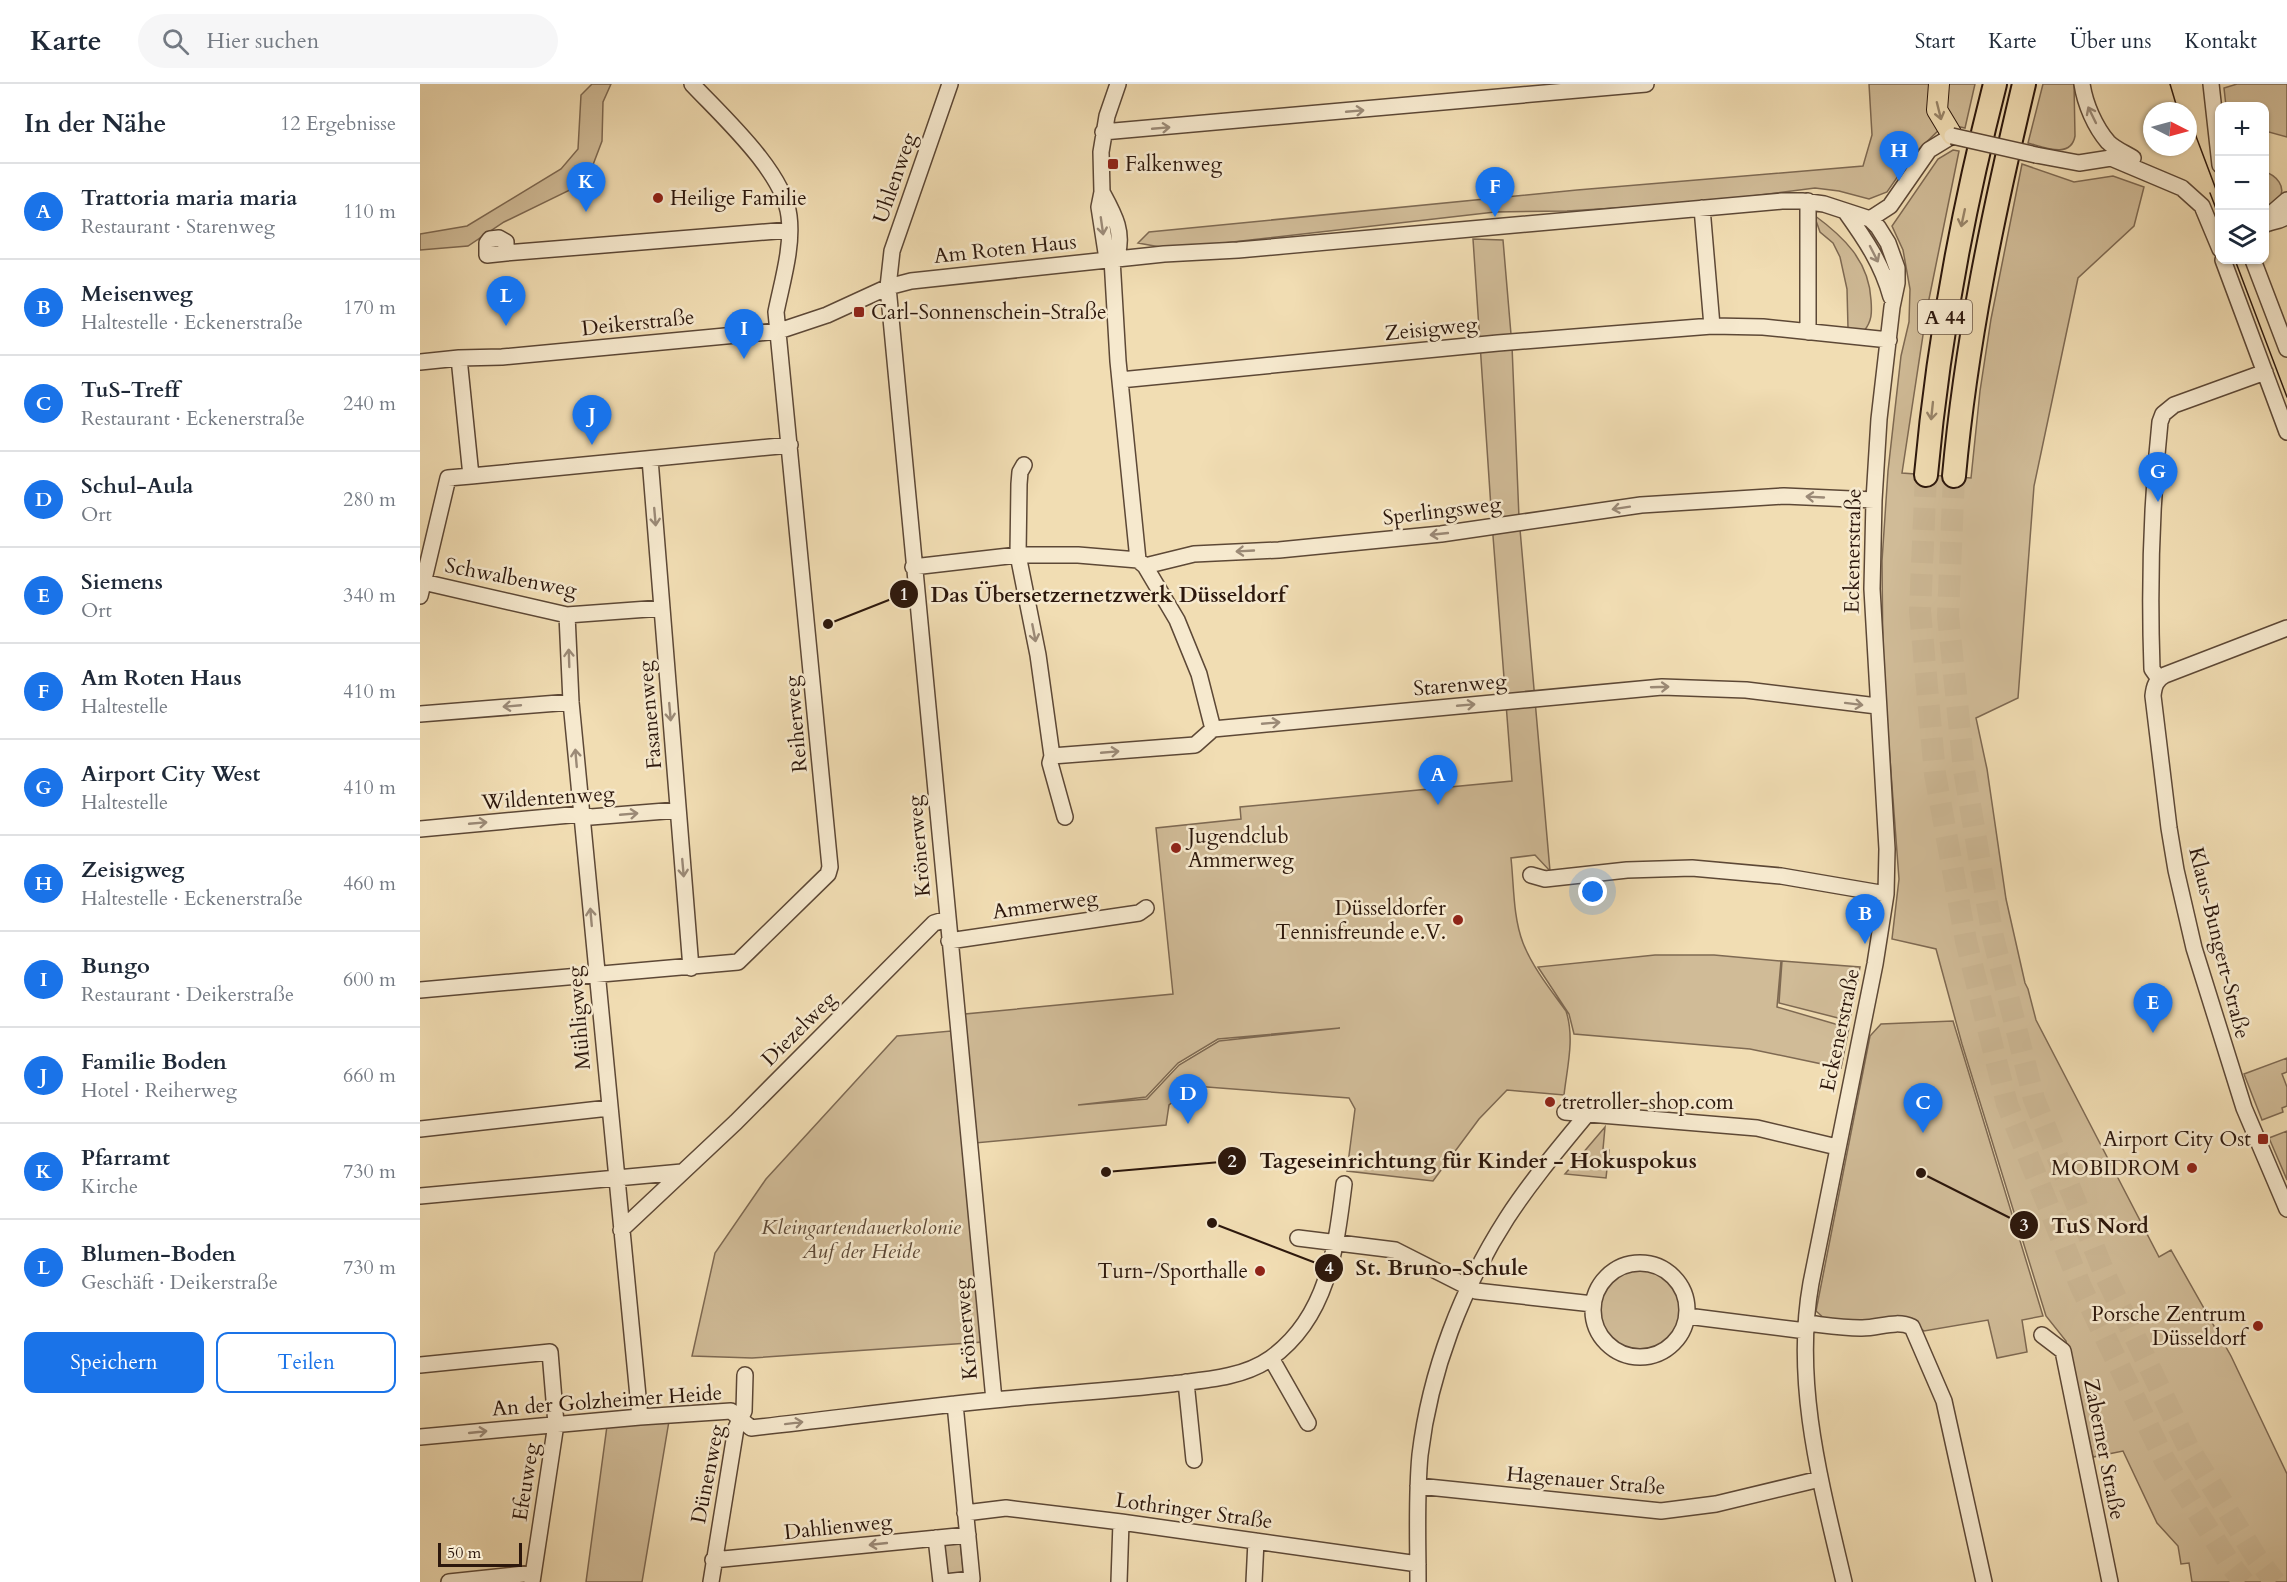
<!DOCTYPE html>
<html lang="de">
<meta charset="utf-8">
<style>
:root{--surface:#fff;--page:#f6f6f7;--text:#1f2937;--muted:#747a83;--line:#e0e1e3;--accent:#1a73e8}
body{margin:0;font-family:Cardo,serif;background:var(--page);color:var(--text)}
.controls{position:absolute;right:18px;top:18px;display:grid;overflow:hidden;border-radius:12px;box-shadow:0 2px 4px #0004}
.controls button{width:54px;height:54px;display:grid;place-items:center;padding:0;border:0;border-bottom:2px solid var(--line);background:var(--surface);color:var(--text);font:30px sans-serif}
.compass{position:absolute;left:1723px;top:18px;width:54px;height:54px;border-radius:50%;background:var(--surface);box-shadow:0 2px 4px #0004;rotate:96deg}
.scale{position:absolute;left:18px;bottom:15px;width:84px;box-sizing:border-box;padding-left:6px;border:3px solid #2c170c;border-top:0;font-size:16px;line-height:21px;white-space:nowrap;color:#2c170c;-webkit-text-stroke:4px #f6e9ce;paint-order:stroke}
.you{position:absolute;left:1173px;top:808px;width:21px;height:21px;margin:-15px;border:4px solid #fff;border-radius:50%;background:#1a73e8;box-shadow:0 0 0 9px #1a73e833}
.badge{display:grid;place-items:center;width:39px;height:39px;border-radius:50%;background:var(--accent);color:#fff;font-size:20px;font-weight:700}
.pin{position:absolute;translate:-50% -50px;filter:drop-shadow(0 2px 3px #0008)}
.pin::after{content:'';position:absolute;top:32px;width:21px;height:18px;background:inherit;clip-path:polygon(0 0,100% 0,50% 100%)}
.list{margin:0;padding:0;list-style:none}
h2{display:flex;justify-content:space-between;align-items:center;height:78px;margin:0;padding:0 24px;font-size:26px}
h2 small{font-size:20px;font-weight:400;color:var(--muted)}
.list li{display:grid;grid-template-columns:39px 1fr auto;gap:18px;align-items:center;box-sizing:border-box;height:96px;padding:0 24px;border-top:2px solid var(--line)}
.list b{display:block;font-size:22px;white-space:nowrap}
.list p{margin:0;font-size:20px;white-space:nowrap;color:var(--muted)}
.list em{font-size:20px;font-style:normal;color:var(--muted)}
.actions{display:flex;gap:12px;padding:18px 24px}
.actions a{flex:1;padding:14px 0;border:2px solid var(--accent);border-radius:12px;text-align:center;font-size:21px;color:var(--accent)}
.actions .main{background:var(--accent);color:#fff}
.icon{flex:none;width:33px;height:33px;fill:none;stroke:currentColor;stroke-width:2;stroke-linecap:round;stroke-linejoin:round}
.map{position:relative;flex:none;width:1867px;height:1498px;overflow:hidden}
header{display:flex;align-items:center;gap:36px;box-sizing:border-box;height:84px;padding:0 30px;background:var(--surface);border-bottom:2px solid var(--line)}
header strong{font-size:28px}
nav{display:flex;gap:33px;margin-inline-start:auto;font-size:21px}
.search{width:420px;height:54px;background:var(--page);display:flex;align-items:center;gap:15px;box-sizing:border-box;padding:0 21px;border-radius:33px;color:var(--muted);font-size:22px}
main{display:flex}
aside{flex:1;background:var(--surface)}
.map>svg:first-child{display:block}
.green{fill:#d0bb97;stroke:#7e6952;stroke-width:1.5;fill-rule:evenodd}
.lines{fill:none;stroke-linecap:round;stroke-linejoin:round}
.highway-tunnel{stroke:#cab592;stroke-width:22;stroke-dasharray:22 11;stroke-linecap:butt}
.minor-casing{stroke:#5d4836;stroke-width:18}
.major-casing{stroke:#2c170c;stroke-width:22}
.highway-casing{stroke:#2c170c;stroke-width:26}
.minor{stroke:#f6e9ce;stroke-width:15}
.major{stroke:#f1ddb3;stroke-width:20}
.highway{stroke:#f1ddb3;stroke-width:22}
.tram{stroke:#2c170c;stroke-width:1.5}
.minor-bridge-casing{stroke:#5d4836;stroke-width:18;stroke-linecap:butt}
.minor-bridge{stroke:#f6e9ce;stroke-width:15}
.oneway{stroke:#9b8a77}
.oneway2{stroke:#988468}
.poi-dot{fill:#8f2418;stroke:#f6e9ce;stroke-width:2}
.labels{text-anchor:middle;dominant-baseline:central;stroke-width:5;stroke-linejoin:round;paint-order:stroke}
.shield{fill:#f6e9ce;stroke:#695646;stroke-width:1.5}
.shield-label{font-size:20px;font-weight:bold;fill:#2c170c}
.poi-label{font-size:21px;fill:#2c170c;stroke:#f6e9ce;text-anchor:start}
.street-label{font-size:21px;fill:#2c170c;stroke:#f6e9ce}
.park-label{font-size:21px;font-style:italic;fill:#5d4836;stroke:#f6e9ce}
.leader{fill:none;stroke:#2c170c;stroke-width:2}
.callout-dot{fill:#2c170c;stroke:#f6e9ce;stroke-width:2}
.mark-label{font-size:18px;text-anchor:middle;font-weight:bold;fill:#fff}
.callout-label{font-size:22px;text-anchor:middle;font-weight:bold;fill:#2c170c;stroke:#f6e9ce;stroke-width:5;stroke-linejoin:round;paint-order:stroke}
</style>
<header>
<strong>Karte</strong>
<div class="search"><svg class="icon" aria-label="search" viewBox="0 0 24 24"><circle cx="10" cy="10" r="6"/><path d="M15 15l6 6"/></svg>Hier suchen</div>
<nav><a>Start</a><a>Karte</a><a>Über uns</a><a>Kontakt</a></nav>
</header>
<main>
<aside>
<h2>In der Nähe<small>12 Ergebnisse</small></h2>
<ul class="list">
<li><span class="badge">A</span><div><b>Trattoria maria maria</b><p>Restaurant · Starenweg</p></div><em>110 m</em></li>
<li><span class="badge">B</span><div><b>Meisenweg</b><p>Haltestelle · Eckenerstraße</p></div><em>170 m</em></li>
<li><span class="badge">C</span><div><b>TuS-Treff</b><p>Restaurant · Eckenerstraße</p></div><em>240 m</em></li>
<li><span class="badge">D</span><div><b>Schul-Aula</b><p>Ort</p></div><em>280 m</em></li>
<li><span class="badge">E</span><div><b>Siemens</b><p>Ort</p></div><em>340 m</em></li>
<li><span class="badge">F</span><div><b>Am Roten Haus</b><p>Haltestelle</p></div><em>410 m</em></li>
<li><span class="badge">G</span><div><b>Airport City West</b><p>Haltestelle</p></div><em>410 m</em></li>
<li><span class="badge">H</span><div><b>Zeisigweg</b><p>Haltestelle · Eckenerstraße</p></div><em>460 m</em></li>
<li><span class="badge">I</span><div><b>Bungo</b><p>Restaurant · Deikerstraße</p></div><em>600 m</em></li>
<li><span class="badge">J</span><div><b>Familie Boden</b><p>Hotel · Reiherweg</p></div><em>660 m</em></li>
<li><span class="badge">K</span><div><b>Pfarramt</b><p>Kirche</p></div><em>730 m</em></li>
<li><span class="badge">L</span><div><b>Blumen-Boden</b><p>Geschäft · Deikerstraße</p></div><em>730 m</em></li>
</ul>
<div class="actions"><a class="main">Speichern</a><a>Teilen</a></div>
</aside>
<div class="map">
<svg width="1867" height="1498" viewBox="0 0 1867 1498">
<rect width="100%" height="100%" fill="#f1ddb3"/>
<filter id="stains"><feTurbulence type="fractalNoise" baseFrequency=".00333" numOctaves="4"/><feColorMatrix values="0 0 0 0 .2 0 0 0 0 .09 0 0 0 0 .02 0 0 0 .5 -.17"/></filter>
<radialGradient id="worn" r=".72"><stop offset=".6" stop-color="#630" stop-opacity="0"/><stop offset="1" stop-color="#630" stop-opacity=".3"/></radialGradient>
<path class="green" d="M172 0H191L183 18 182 57 171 86 152 105 84 138 48 162 0 166V150L47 142 141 85 158 65 161 11Z
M1449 0H1555L1545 44 1531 41 1520 45 1492 72 1467 108 1449 115 1419 107 1395 104 1276 119 1147 127 1075 128 751 165 718 159 729 148 1157 106 1443 82 1452 51Z
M1623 0H1654L1655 52C1651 75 1624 63 1608 59Z
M1817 0H1867V53L1845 47 1844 22H1806L1804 4Z
M1533 66 1539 67 1507 225 1482 389 1551 394 1560 307 1571 235 1602 80 1654 98 1693 92 1724 103 1714 142 1658 194 1614 402 1598 614 1556 634 1567 685 1586 815 1605 899 1608 905 1616 936 1739 1173 1751 1166 1811 1272 1867 1390V1498H1772L1769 1479 1761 1480 1758 1462 1737 1439 1703 1367 1673 1373 1646 1257 1626 1232 1542 960 1516 865 1472 855 1479 795 1463 582 1462 477 1468 387 1481 272 1489 238 1490 205 1483 166 1472 142 1518 75Z
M1845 88C1856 91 1867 103 1859 115 1856 120 1849 125 1845 129Z
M1394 131C1424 153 1449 177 1451 216 1452 229 1452 237 1444 247L1428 244 1427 205 1420 173 1413 159 1400 148Z
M1053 155 1083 156 1092 262 1099 434 1130 787 1115 771 1091 774C1094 802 1093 833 1103 859 1113 884 1130 905 1146 927 1155 954 1147 984 1144 1011L1087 1006 1059 1035 1013 1097 927 1087 935 1025 929 1014 774 1002 749 1021 746 1041 555 1059 545 930 753 910 736 744 821 735 820 723 1092 697 1072 439ZM920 944 799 957 759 981 727 1015 658 1021 726 1013 758 979 798 955Z
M1235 871H1294L1361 877 1357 923 1429 944 1421 984 1330 965 1154 950 1149 930 1118 883Z
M1362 877 1440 883 1430 937 1359 919Z
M1533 937 1623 1232 1602 1236 1607 1268 1577 1274 1568 1236 1504 1247 1485 1235 1453 1239 1405 1235 1396 1227 1450 952 1461 940Z
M531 947 563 1258 332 1274 272 1272 295 1169 346 1095 477 952Z
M1867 974V988L1862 990 1867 1003V1022L1862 1024 1863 1028 1842 1036 1824 990Z
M1185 1043 1183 1065 1189 1066 1186 1094 1145 1090Z
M1867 1047V1096L1849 1054Z
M1179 1226a42 42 0 1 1 84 0a42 42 0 1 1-84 0Z
M249 1337 222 1498H166L187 1342Z
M540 1457 544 1493 526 1495 522 1459Z"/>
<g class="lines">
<path class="highway-tunnel" d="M1506 391 1500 527 1515 690 1546 857 1587 1020 1661 1203 1745 1377 1812 1483 1824 1498
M1534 392 1528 532 1544 686 1573 853 1614 1015 1685 1191 1768 1363 1836 1473 1855 1498"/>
<g class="minor-casing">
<path id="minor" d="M530 0 472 167 468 203 574 1316
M1662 0C1665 20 1675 43 1688 58 1695 65 1705 69 1713 74
M1791 0 1800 81
M683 48 1226 0
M1616 71 1659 79 1691 74 1762 104 1782 122 1800 165
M682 108C694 130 705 149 696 174
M1282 124 1292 242
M1425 127C1445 155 1462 180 1471 213
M1450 135 1470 122 1509 66 1532 52
M1849 139 1852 129 1867 116
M1844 141C1853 136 1858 139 1867 132
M86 169 67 171V159L70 155 79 154 86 158V169L369 146
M687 175 679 123 682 108 681 68 687 32 698 0
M692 175 698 277 718 476
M1803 176 1867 348
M1833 176 1867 265
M1388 248V117
M0 278 39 274 82 273 359 247 407 231 468 203 491 197 744 170 818 166 1362 117H1382L1404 120 1450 135 1458 143 1468 159 1477 184V199L1472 223 1459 335 1454 416 1452 505 1467 765 1466 810 1455 880 1391 1199C1373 1299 1401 1400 1424 1498
M700 296 1078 259 1292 242 1343 243 1469 256
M230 375 271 884
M604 381 600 388 599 400 598 471 618 571 632 672 630 679 645 733
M51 392 370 361
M725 482 774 470 859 466 1021 450 1221 421 1364 412 1454 416
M493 483 598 471H658L718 476 725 482 757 536 779 590 793 645
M3 498 147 531 242 524
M0 512 28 394 51 392 39 274
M147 531 151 618 220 1333
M1867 544 1745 591C1736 596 1734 602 1733 612L1749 744 1756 786 1774 864 1824 1024 1867 1125
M1739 595 1732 585C1729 501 1731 422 1740 338L1743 330 1754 321 1845 288
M0 630 151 618
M632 672 775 661 793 645 1242 603 1326 606 1457 622
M0 745 161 730 171 733 258 726
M1111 791 1125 795 1207 786 1272 784 1361 792 1466 810
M529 857 719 829 726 824
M0 906 318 878 408 790 410 783 356 228C362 198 373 163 369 132 364 88 302 32 272 0
M1145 1028 1337 1044 1417 1063
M0 1045 189 1024
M0 1112 262 1088
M201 1146 316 1038 514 839 527 835
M878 1154 975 1166 1056 1207 1173 1220
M1173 1226a47 47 0 1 1 94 0a47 47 0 1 1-94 0Z
M1267 1232 1386 1247
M1386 1239C1404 1241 1422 1244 1440 1244 1458 1245 1475 1235 1492 1243L1524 1317 1564 1498
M1622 1251 1643 1267 1690 1498
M851 1274 888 1339
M0 1281 130 1268 136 1340 112 1498
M766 1298 774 1376
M0 1353 220 1333 311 1327 331 1344C412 1335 493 1324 574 1316 633 1310 692 1307 751 1300 784 1296 823 1294 851 1274 908 1233 916 1164 924 1100
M998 1402 1241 1427 1296 1420 1400 1395
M545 1429 586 1424 701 1438 998 1480
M516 1454 521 1498
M293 1476 548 1451
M29 1498 113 1489
M291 1498 316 1344 324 1327 325 1291
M525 1498 552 1495 535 1320
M699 1498 701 1438
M834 1498 836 1457
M998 1498C998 1456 996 1413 1000 1371 1010 1287 1042 1204 1087 1134 1111 1097 1140 1063 1168 1029"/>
</g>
<g class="major-casing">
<path id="major" d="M1519 0 1517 26 1532 51"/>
</g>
<g class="highway-casing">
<path id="highway" d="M1506 391C1518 258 1542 129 1575 0
M1534 392C1546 259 1573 130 1604 0"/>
</g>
<use href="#minor" class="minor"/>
<use href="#major" class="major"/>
<use href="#highway" class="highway"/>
<path class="tram" d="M1750 0 1758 27
M1768 31 1800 116
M1790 109 1800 135
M1815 176 1867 313"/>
<g class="minor-bridge-casing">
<path id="minor-bridge" d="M1532 52 1616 71"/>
</g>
<use href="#minor-bridge" class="minor-bridge"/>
</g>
<defs><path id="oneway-shaft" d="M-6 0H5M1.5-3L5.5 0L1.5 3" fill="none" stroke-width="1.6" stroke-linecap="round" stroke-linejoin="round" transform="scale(1.5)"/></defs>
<g class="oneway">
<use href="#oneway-shaft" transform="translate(935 27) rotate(-5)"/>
<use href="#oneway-shaft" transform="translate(1672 31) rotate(-116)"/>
<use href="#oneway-shaft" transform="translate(741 44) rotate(-5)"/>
<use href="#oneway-shaft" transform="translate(682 142) rotate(82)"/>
<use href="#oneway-shaft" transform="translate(1454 170) rotate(63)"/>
<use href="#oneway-shaft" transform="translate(1395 413) rotate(-177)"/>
<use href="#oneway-shaft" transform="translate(1201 424) rotate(171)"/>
<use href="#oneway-shaft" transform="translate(235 433) rotate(85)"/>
<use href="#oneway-shaft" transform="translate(1019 450) rotate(174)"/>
<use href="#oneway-shaft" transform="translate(825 467) rotate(177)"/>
<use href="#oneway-shaft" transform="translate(614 549) rotate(79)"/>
<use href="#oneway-shaft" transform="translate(149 574) rotate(-92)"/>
<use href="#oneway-shaft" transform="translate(1240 603) rotate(-2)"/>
<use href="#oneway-shaft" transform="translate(1434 620) rotate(7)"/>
<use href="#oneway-shaft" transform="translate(1046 621) rotate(-5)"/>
<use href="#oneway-shaft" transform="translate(92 622) rotate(175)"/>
<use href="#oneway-shaft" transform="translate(250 628) rotate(85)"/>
<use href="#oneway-shaft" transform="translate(851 639) rotate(-5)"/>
<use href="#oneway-shaft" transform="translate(690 668) rotate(-5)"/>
<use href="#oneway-shaft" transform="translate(156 674) rotate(-95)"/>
<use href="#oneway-shaft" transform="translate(209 730) rotate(-5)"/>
<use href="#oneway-shaft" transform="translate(58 739) rotate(-5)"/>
<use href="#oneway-shaft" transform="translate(263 784) rotate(85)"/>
<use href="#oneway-shaft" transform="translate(171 833) rotate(-95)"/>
<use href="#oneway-shaft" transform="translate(374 1339) rotate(-7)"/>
<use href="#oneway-shaft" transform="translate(58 1348) rotate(-6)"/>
<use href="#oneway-shaft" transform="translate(458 1460) rotate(174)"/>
</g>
<g class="oneway2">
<use href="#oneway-shaft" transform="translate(1519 27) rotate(76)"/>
<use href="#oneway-shaft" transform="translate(1543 134) rotate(102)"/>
<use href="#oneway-shaft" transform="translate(1512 327) rotate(96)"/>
</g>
<g class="poi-dot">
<rect x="687" y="74" width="12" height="12" rx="3"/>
<circle cx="238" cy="114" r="6"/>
<rect x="433" y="222" width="12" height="12" rx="3"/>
<circle cx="756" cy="764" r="6"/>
<circle cx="1038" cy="836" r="6"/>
<circle cx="1130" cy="1018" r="6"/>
<rect x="1837" y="1049" width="12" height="12" rx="3"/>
<circle cx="1772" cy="1084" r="6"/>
<circle cx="840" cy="1187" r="6"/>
<circle cx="1838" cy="1242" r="6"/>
</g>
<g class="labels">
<rect class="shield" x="1498" y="216" width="54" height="34" rx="4.5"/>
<g class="shield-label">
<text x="1525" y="233">A 44</text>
</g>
<g class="poi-label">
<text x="705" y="80">Falkenweg</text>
<text x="250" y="114">Heilige Familie</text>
<text x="451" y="228">Carl-Sonnenschein-Straße</text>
<text x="768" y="752">Jugendclub<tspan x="768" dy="24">Ammerweg</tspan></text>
<text x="1026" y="824" text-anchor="end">Düsseldorfer<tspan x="1026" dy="24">Tennisfreunde e.V.</tspan></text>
<text x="1142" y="1018">tretroller-shop.com</text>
<text x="1831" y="1055" text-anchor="end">Airport City Ost</text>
<text x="1760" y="1084" text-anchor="end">MOBIDROM</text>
<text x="828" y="1187" text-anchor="end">Turn-/Sporthalle</text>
<text x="1826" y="1230" text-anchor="end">Porsche Zentrum<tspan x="1826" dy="24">Düsseldorf</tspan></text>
</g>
<g class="street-label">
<text transform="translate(475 94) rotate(-71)">Uhlenweg</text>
<text transform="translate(585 165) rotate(-6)">Am Roten Haus</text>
<text transform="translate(218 239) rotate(-6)">Deikerstraße</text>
<text transform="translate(1011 245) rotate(-6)">Zeisigweg</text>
<text transform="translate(1022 427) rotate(-7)">Sperlingsweg</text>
<text transform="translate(1433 467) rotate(-89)">Eckenerstraße</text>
<text transform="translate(91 494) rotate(11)">Schwalbenweg</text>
<text transform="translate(1040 601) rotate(-5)">Starenweg</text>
<text transform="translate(230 631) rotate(-95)">Fasanenweg</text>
<text transform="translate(376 640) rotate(-95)">Reiherweg</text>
<text transform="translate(128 714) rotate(-4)">Wildentenweg</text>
<text transform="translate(499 762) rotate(-95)">Krönerweg</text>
<text transform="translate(625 821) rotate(-8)">Ammerweg</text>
<text transform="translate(1799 859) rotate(76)">Klaus-Bungert-Straße</text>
<text transform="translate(159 934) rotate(-95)">Mühligweg</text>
<text transform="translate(379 945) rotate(-45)">Diezelweg</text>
<text transform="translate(1420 946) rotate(-78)">Eckenerstraße</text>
<text transform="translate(546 1245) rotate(-95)">Krönerweg</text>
<text transform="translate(187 1317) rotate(-4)">An der Golzheimer Heide</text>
<text transform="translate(1684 1365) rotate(79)">Zaberner Straße</text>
<text transform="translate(288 1390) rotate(-79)">Dünenweg</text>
<text transform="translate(1166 1397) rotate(5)">Hagenauer Straße</text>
<text transform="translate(106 1398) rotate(-81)">Efeuweg</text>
<text transform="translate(774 1427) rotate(8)">Lothringer Straße</text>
<text transform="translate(418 1443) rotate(-6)">Dahlienweg</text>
</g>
<g class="park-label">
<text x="441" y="1143">Kleingartendauerkolonie<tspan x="441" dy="24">Auf der Heide</tspan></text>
</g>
</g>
<path class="leader" d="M408 540L484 510M686 1088L812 1077M1501 1089L1604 1141M792 1139L909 1184"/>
<g class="callout-dot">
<circle cx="408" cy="540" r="6"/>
<circle cx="686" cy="1088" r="6"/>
<circle cx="1501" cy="1089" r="6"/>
<circle cx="792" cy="1139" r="6"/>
<circle cx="484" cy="510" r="15"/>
<circle cx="812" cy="1077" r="15"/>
<circle cx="1604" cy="1141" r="15"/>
<circle cx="909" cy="1184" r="15"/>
</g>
<g class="mark-label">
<text x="484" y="516">1</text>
<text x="812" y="1083">2</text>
<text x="1604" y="1147">3</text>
<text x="909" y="1190">4</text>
</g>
<g class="callout-label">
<text x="688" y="518">Das Übersetzernetzwerk Düsseldorf</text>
<text x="1058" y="1084">Tageseinrichtung für Kinder - Hokuspokus</text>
<text x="1680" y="1149">TuS Nord</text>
<text x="1022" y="1191">St. Bruno-Schule</text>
</g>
<rect width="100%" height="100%" filter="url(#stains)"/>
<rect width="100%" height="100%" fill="url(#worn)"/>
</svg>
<div class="controls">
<button>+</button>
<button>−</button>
<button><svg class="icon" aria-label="layers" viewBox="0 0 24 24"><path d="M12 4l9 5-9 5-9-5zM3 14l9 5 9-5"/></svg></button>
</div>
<svg class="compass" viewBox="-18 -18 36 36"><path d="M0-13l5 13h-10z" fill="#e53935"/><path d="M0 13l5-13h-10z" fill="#747a83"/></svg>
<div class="scale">50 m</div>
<div class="you"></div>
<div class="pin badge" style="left:1018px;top:721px">A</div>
<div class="pin badge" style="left:1445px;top:860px">B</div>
<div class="pin badge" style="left:1503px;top:1049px">C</div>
<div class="pin badge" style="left:768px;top:1040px">D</div>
<div class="pin badge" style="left:1733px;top:949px">E</div>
<div class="pin badge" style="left:1075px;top:133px">F</div>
<div class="pin badge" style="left:1738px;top:418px">G</div>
<div class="pin badge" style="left:1479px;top:97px">H</div>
<div class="pin badge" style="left:324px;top:275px">I</div>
<div class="pin badge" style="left:172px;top:361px">J</div>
<div class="pin badge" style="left:166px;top:128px">K</div>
<div class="pin badge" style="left:86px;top:242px">L</div>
</div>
</main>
